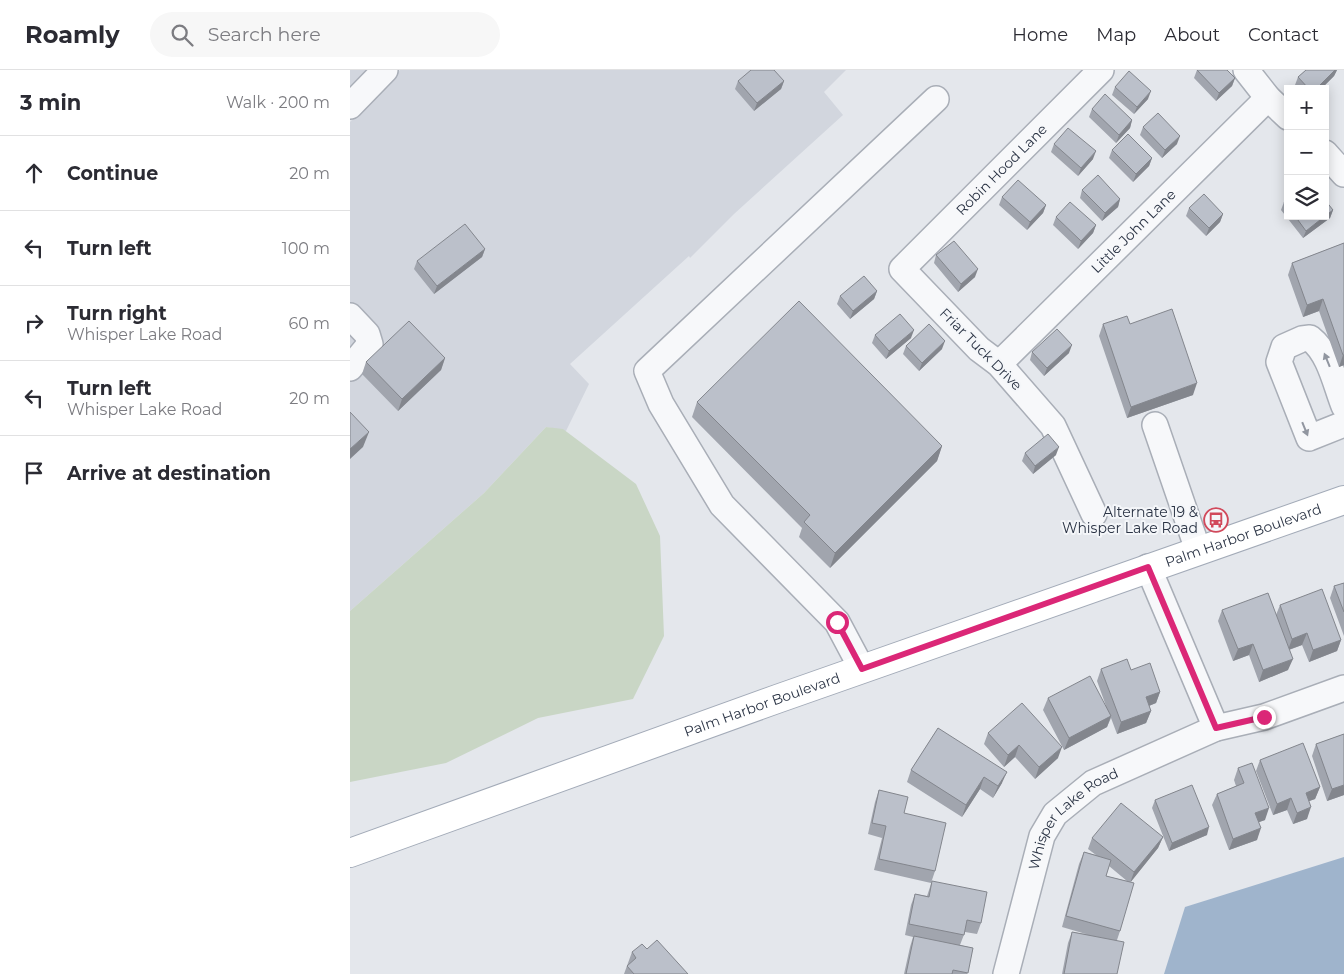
<!DOCTYPE html>
<meta charset="utf-8">
<style>
:root{--surface:#fff;--page:#f7f7f7;--text:#2b2b33;--muted:#7c7c81;--line:#e1e1e2}
body{margin:0;font-family:Montserrat,sans-serif;background:var(--page);color:var(--text)}
.controls{position:absolute;right:15px;top:15px;display:grid;overflow:hidden;border-radius:0px;box-shadow:0 2px 12px #0003}
.controls button{width:45px;height:45px;display:grid;place-items:center;padding:0;border:0;border-bottom:1px solid var(--line);background:var(--surface);color:var(--text);font:25px sans-serif}
.stop{position:absolute;width:15px;height:15px;margin:-11px;border:4px solid #db2777;border-radius:50%;background:#fff}
.stop.end{background:#db2777;border-color:#fff;box-shadow:0 1px 5px #0008}
.list{margin:0;padding:0;list-style:none}
h2{display:flex;justify-content:space-between;align-items:center;height:65px;margin:0;padding:0 20px;font-size:21px}
h2 small{font-size:16px;font-weight:400;color:var(--muted)}
.list li{display:grid;grid-template-columns:32px 1fr auto;gap:15px;align-items:center;box-sizing:border-box;height:75px;padding:0 20px;border-top:1px solid var(--line)}
.list b{display:block;font-size:19px;white-space:nowrap}
.list p{margin:0;font-size:16px;white-space:nowrap;color:var(--muted)}
.list em{font-size:16px;font-style:normal;color:var(--muted)}
.icon{flex:none;width:28px;height:28px;fill:none;stroke:currentColor;stroke-width:2;stroke-linecap:round;stroke-linejoin:round}
.map{position:relative;flex:none;width:994px;height:904px;overflow:hidden}
header{display:flex;align-items:center;gap:30px;box-sizing:border-box;height:70px;padding:0 25px;background:var(--surface);border-bottom:1px solid var(--line)}
header strong{font-size:24px}
nav{display:flex;gap:28px;margin-inline-start:auto;font-size:18px}
.search{width:350px;height:45px;background:var(--page);display:flex;align-items:center;gap:12px;box-sizing:border-box;padding:0 18px;border-radius:28px;color:var(--muted);font-size:19px}
main{display:flex}
aside{flex:1;background:var(--surface)}
.map>svg:first-child{display:block}
.built{fill:#d2d6de}
.green{fill:#c9d6c5}
.water{fill:#9fb4cc}
.lines{fill:none;stroke-linecap:round;stroke-linejoin:round}
.minor-casing{stroke:#a9aeb7;stroke-width:28}
.major-casing{stroke:#a3abb8;stroke-width:30}
.minor{stroke:#f7f8fa;stroke-width:25}
.major{stroke:#fff;stroke-width:28}
.wall{fill:#a1a5ae;fill-rule:evenodd}
.shaded-wall{fill:#83868d}
.building{fill:#bbc0ca;stroke:#83868d}
.oneway{fill:#9196a0}
.route{stroke:#db2777;stroke-width:6}
.labels{text-anchor:middle;dominant-baseline:central;stroke-width:4;stroke-linejoin:round;paint-order:stroke}
.street-label{font-size:14px;fill:#2b3445;stroke:#f4f6f9}
.poi-label{font-size:14px;fill:#2b3445;stroke:#f4f6f9;text-anchor:end}
</style>
<header>
<strong>Roamly</strong>
<div class="search"><svg class="icon" aria-label="search" viewBox="0 0 24 24"><circle cx="10" cy="10" r="6"/><path d="M15 15l6 6"/></svg>Search here</div>
<nav><a>Home</a><a>Map</a><a>About</a><a>Contact</a></nav>
</header>
<main>
<aside>
<h2>3 min<small>Walk · 200 m</small></h2>
<ul class="list">
<li><svg class="icon" aria-label="ahead" viewBox="0 0 24 24"><path d="M12 20V5M6 11l6-6 6 6"/></svg><div><b>Continue</b></div><em>20 m</em></li>
<li><svg class="icon" aria-label="left" viewBox="0 0 24 24"><path d="M17 20v-9H6M10 6l-5 5 5 5"/></svg><div><b>Turn left</b></div><em>100 m</em></li>
<li><svg class="icon" aria-label="right" viewBox="0 0 24 24"><path d="M7 20v-9h11M14 6l5 5-5 5"/></svg><div><b>Turn right</b><p>Whisper Lake Road</p></div><em>60 m</em></li>
<li><svg class="icon" aria-label="left" viewBox="0 0 24 24"><path d="M17 20v-9H6M10 6l-5 5 5 5"/></svg><div><b>Turn left</b><p>Whisper Lake Road</p></div><em>20 m</em></li>
<li><svg class="icon" aria-label="arrive" viewBox="0 0 24 24"><path d="M6 21V4h12l-3 4 3 4H6"/></svg><div><b>Arrive at destination</b></div></li>
</ul>
</aside>
<div class="map">
<svg width="994" height="904" viewBox="0 0 994 904">
<rect width="100%" height="100%" fill="#e4e7ec"/>
<path class="built" d="M0 0H20L0 21Z
M50 0H496L474 22 493 45 384 144 340 188 339 186 220 294 239 314 216 361 196 357 134 423 0 541V52Z"/>
<path class="green" d="M196 357 213 359 286 414 310 466 314 566 283 629 188 648 96 693 0 712V541L134 423Z"/>
<path class="water" d="M994 787V904H814L835 837Z"/>
<g class="lines">
<g class="minor-casing">
<g id="minor">
<path d="M896 0 918 28 938 47"/>
<path d="M0 36 35 0"/>
<path d="M975 83 994 104"/>
<path d="M0 246 17 264 20 274 0 298"/>
<path id="s1" d="M649 294 918 28"/>
<path d="M994 336C985 313 980 284 960 268L952 269 934 277 929 292 959 368 994 354"/>
<path d="M805 355 848 480"/>
<path id="s2" d="M744 444 703 356 649 294 629 279 552 199 751 0"/>
<path d="M798 497 866 658"/>
<path d="M512 599 487 552 372 435 311 334 297 301 586 29"/>
<path id="s3" d="M656 904 692 766 705 744 743 713 866 658 914 647 994 618"/>
</g>
</g>
<g class="major-casing">
<g id="major">
<path id="s4" d="M0 783 427 629 994 430"/>
</g>
</g>
<use href="#minor" class="minor"/>
<use href="#major" class="major"/>
</g>
<path class="wall" d="M847 0 885 8 882 16 866 31 844 8Z
M956 0H987L984 6 971 19H949L945 15 948 7Z
M388 11H434L431 19 404 41 385 19Z
M765 17 798 29 784 44 762 25Z
M742 39 782 50 780 58 766 73 739 47Z
M793 57 827 74 812 88 790 65Z
M704 74 743 89 728 106 701 82Z
M762 80 802 88 799 96 783 112 759 88Z
M732 120 770 129 768 137 752 151 730 128Z
M652 127 696 135 693 143 677 160 649 135Z
M938 130V146H975L983 140 980 148 953 168 931 140 934 132Z
M839 138 873 144 870 152 856 166 836 146Z
M706 147 746 155 743 163 728 179 703 155Z
M994 173V295L989 297 969 241 953 247 938 205 942 193Z
M135 179 132 187 84 224 64 199 67 191Z
M586 185 625 207 608 222 584 193Z
M527 221 524 229 500 249 487 234 490 226Z
M753 254 843 325 777 348 749 266Z
M525 265 561 268 536 289 522 273Z
M556 276 592 279 569 301 553 284Z
M682 282 719 283 694 306 680 290Z
M95 288 91 300 48 341 12 304 16 292Z
M347 332 592 376 587 391 480 498 449 467 452 458 342 347Z
M675 383 706 385 683 404 672 391Z
M994 513V566L980 528 984 516Z
M930 535 991 570 987 581 959 592 952 575 939 580 938 600 909 612 899 585 883 591 868 551 872 540 926 545Z
M751 599 781 600 810 622 806 633 799 636 801 641 796 653 767 664 761 648 757 657 714 680 693 640 698 628 756 636 747 611Z
M588 658 652 713 643 728 630 719 612 747 557 712 561 700Z
M638 663 708 688 685 709 665 687 654 697 634 674Z
M994 664V725L977 731 962 686 966 674Z
M910 690 970 717 965 729 959 731 957 749 943 754 937 740 923 745 906 701Z
M888 698 915 750 909 752 907 770 879 780 862 735 867 724 886 716 884 710Z
M529 720 554 743 585 801 581 813 524 800 532 768 518 764 525 732Z
M805 730 857 765 819 781 802 738Z
M813 767 808 778 780 812 770 861 767 870V904H712L718 873 722 862 736 864 712 857 729 794 734 782 746 785 738 779 742 768ZM759 796 777 811 756 806Z
M582 811 631 853 627 864 615 862 610 875 623 878 617 904H554L560 877 563 867 555 865 561 835 565 824 577 826Z
M297 879 338 904H274L282 882Z"/>
<path class="shaded-wall" d="M985 0H987L984 6 971 19H966Z
M885 8 882 16 866 31 869 23Z
M434 11 431 19 404 41 407 33Z
M801 21 798 29 784 44 787 37Z
M782 50 780 58 766 73 769 65Z
M830 66 827 74 812 88 815 80Z
M746 81 743 89 728 106 731 98Z
M802 88 799 96 783 112 786 104Z
M770 129 768 137 752 151 755 143Z
M696 135 693 143 677 160 680 152Z
M983 140 980 148 953 168 956 161Z
M873 144 870 152 856 166 859 158Z
M746 155 743 163 728 179 731 171Z
M135 179 132 187 84 224 87 216Z
M628 199 625 207 608 222 611 214Z
M527 221 524 229 500 249 503 241Z
M973 229 969 241 953 247 957 235Z
M564 260 561 268 536 289 539 281Z
M595 271 592 279 569 301 572 293Z
M722 275 719 283 694 306 697 298Z
M993 285H994V295L989 297Z
M95 288 91 300 48 341 52 329Z
M847 313 843 325 777 348 781 337Z
M19 362 13 377 0 389V379Z
M592 376 587 391 480 498 485 483Z
M709 377 706 385 683 404 685 396Z
M957 563 952 575 938 580 942 569Z
M991 570 987 581 959 592 963 580Z
M903 574 899 585 883 591 888 579Z
M943 589 938 600 909 612 913 600Z
M810 622 806 633 791 639 796 627Z
M801 641 796 653 767 664 771 652Z
M761 646 757 657 714 680 719 668Z
M669 675 665 687 654 697 658 685Z
M712 677 708 688 685 709 689 697Z
M657 702 652 713 643 728 648 716Z
M634 707 630 719 612 747 616 735Z
M994 715V725L977 731 982 719Z
M970 717 965 729 951 734 956 723Z
M941 728 937 740 923 745 927 734Z
M961 737 957 749 943 754 947 743Z
M919 738 915 750 901 755 905 743Z
M859 757 857 765 819 781 822 773Z
M911 758 907 770 879 780 883 769Z
M813 767 808 778 780 813 784 802Z"/>
<path class="building" d="M401 0H424L434 11 407 33 388 11Z
M847 0H877L885 8 869 23Z
M956 0H985L966 19H959L948 7Z
M779 1 801 21 787 37 765 17Z
M755 24 782 50 769 65 742 39Z
M808 43 830 66 815 80 793 57Z
M718 58 746 81 731 98 704 74Z
M778 64 802 88 786 104 762 80Z
M748 105 770 129 755 143 732 120Z
M668 110 696 135 680 152 652 127Z
M854 124 873 144 859 158 839 138Z
M938 130V137L934 132Z
M975 130 983 140 975 146Z
M720 132 746 155 731 171 706 147Z
M945 146H975L956 161Z
M115 154 135 179 87 216 67 191Z
M604 171 628 199 611 214 586 185Z
M994 173V285H993L973 229 957 235 942 193Z
M514 206 527 221 503 241 490 226Z
M449 231 592 376 485 483 454 452 460 445 347 332Z
M822 239 847 313 781 337 753 254 777 246 780 254Z
M550 244 564 260 539 281 525 265Z
M59 251 95 288 52 329 16 292Z
M579 254 595 271 572 293 556 276Z
M707 259 722 275 697 298 682 282Z
M0 342 19 362 0 379Z
M698 364 709 377 685 396 675 383Z
M994 513V542L984 516Z
M972 519 991 570 963 580 957 563 942 569 930 535Z
M918 523 943 589 913 600 903 574 888 579 872 540Z
M777 589 781 600 800 593 810 622 796 627 801 641 771 652 751 599Z
M740 606 761 646 719 668 698 628Z
M672 633 712 677 689 697 669 675 658 685 638 663Z
M588 658 657 702 648 716 634 707 616 735 561 700Z
M994 664V715L982 719 966 674Z
M953 673 970 717 956 723 961 737 947 743 941 728 927 734 910 690Z
M902 693 919 738 905 743 911 758 883 769 867 724 894 713 888 698Z
M842 715 859 757 822 773 805 730Z
M529 720 558 727 554 743 596 753 585 801 529 789 536 756 522 753Z
M771 733 813 767 784 802 742 768Z
M734 782 761 790 756 806 784 813 770 861 716 846Z
M582 811 637 822 631 853 617 850 614 865 559 854 565 824 579 827Z
M722 862 774 872 767 904H714Z
M564 866 623 878 618 903 603 900 602 904H556Z
M307 870 338 904H284L277 896 286 888 282 882 292 874 297 879Z"/>
<defs><path id="oneway-solid" d="M-6-.8H1V-3.2L6.5 0L1 3.2V.8H-6Z" transform="scale(1.25)"/></defs>
<g class="oneway">
<use href="#oneway-solid" transform="translate(977 290) rotate(-112)"/>
<use href="#oneway-solid" transform="translate(955 359) rotate(68)"/>
</g>
<g class="lines">
<path class="route" d="M487 552 512 599 798 497 866 658 914 647"/>
</g>
<defs>
<g id="bus-ring" transform="scale(1.25)"><circle r="9.5" fill="#f4f6f9" stroke="#d1495b" stroke-width="1.5"/><path d="M-5-6H5V4H4V6H2V4H-2V6H-4V4H-5ZM-3.5-4V0h7V-4ZM-3.5 1.2v1.5H-2V1.2ZM2 1.2v1.5H3.5V1.2Z" fill="#d1495b"/></g>
</defs>
<g fill-rule="evenodd">
<use href="#bus-ring" x="866" y="450"/>
</g>
<g class="labels">
<g class="street-label">
<text stroke="none"><textPath href="#s2" startOffset="456">Robin Hood Lane</textPath></text>
<text stroke="none"><textPath href="#s1" startOffset="189">Little John Lane</textPath></text>
<text transform="translate(631 279) rotate(45)">Friar Tuck Drive</text>
<text stroke="none"><textPath href="#s4" startOffset="948">Palm Harbor Boulevard</textPath></text>
<text stroke="none"><textPath href="#s4" startOffset="438">Palm Harbor Boulevard</textPath></text>
<text stroke="none"><textPath href="#s3" startOffset="176">Whisper Lake Road</textPath></text>
</g>
<g class="poi-label">
<text x="848" y="442">Alternate 19 &amp;<tspan x="848" dy="16">Whisper Lake Road</tspan></text>
</g>
</g>
</svg>
<div class="controls">
<button>+</button>
<button>−</button>
<button><svg class="icon" aria-label="layers" viewBox="0 0 24 24"><path d="M12 4l9 5-9 5-9-5zM3 14l9 5 9-5"/></svg></button>
</div>
<div class="stop" style="left:487px;top:552px"></div>
<div class="stop end" style="left:914px;top:647px"></div>
</div>
</main>
